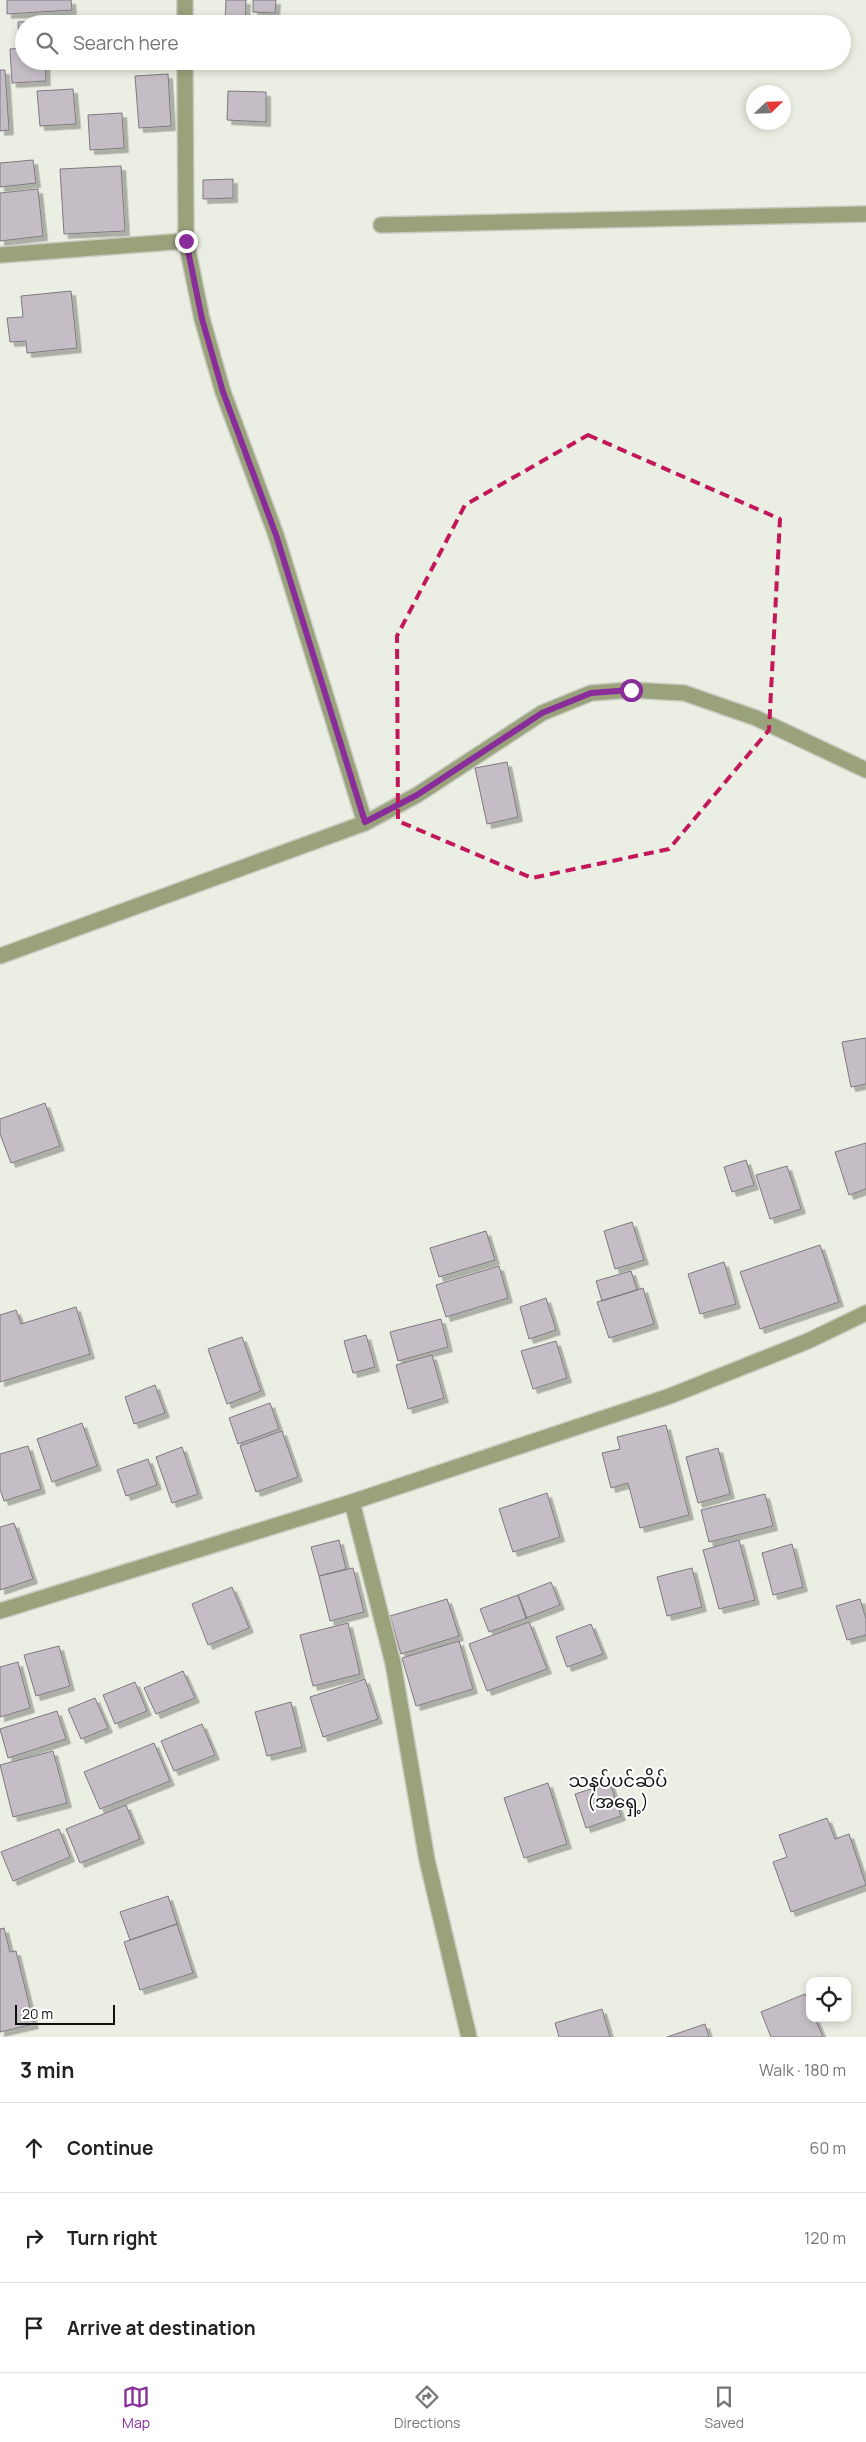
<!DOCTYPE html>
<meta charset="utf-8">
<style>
:root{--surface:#fff;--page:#f2f2f2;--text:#222;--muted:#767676;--line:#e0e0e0;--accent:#882d99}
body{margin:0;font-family:Manrope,"Noto Sans Myanmar",sans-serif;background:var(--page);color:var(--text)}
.controls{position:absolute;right:15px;bottom:15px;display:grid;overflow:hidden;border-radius:10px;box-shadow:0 2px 8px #0003}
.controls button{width:45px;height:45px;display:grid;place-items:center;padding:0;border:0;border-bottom:1px solid var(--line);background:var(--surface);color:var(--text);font:25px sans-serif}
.compass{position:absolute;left:746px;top:85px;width:45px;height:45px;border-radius:50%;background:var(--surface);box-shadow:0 2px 8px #0003;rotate:67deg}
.scale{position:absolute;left:15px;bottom:12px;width:100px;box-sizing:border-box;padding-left:5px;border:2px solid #10110e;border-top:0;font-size:14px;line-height:18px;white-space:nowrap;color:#10110e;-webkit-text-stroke:4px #fff;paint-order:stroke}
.stop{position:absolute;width:15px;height:15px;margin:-11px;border:4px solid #882d99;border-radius:50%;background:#fff}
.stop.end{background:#882d99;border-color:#fff;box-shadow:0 1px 5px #0008}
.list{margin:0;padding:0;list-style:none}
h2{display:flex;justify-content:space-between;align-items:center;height:65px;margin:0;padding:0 20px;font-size:21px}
h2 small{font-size:16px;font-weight:400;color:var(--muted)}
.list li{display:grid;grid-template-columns:32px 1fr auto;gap:15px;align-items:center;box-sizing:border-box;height:90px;padding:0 20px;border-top:1px solid var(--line)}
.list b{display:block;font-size:19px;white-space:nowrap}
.list em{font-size:16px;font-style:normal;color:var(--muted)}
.icon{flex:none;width:28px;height:28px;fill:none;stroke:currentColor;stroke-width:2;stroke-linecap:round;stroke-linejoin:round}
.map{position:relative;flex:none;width:866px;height:2037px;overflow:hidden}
.search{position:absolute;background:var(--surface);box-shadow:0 2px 8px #0003;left:15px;right:15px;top:15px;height:55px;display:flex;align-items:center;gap:12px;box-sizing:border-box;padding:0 18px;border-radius:28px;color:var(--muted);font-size:19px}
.sheet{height:335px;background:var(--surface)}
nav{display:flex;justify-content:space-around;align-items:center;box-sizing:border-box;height:70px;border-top:1px solid var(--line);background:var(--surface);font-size:14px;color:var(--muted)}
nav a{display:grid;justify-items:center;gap:2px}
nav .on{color:var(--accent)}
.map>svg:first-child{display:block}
.building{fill:#c5bdc6;stroke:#7f7881;filter:url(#shadow)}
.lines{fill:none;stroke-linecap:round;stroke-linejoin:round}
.street-casing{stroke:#c8cbc0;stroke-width:18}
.street{stroke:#99a27b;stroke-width:15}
.route{stroke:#882d99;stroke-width:6}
.marked{fill:none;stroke:#c2185b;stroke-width:4;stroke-dasharray:10 6;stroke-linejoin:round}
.labels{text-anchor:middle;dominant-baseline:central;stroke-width:4;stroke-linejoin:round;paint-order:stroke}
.quarter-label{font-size:18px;fill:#10110e;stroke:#fff}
</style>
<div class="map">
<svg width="866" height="2037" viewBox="0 0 866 2037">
<defs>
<filter id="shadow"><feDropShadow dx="4.5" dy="4.5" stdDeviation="0" flood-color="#0004"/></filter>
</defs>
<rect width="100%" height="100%" fill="#ebeee2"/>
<path class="building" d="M7 0H71L72 10 7 14Z
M226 0H246L245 23 225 22Z
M253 0H276L275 13 253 12Z
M71 19V24H24V43H19L18 22Z
M24 48V61H45L46 81 12 83 10 49Z
M0 70H5L9 130 0 131Z
M168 74 171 126 139 128 135 76Z
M73 89 76 124 40 126 37 91Z
M228 91 266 92V122L227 120Z
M122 113 124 148 90 150 88 115Z
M33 160 36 183 0 187V163Z
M121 166 125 231 64 234 60 169Z
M233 179V198L203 199V180Z
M38 189 43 236 0 241V193Z
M71 291 77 348 27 353 26 341 10 342 7 318 23 317 21 296Z
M507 762 518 817 487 824 475 768Z
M866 1038V1084L851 1087 842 1042Z
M45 1103 60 1146 11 1163 0 1134V1119Z
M866 1143V1189L849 1195 835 1152Z
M746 1160 754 1185 732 1192 724 1167Z
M787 1166 801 1209 770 1219 756 1175Z
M632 1222 644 1260 615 1269 604 1231Z
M486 1231 495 1260 439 1277 430 1248Z
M820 1245 839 1302 760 1329 740 1272Z
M724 1262 736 1304 700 1314 688 1274Z
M499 1266 508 1298 446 1317 436 1285Z
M631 1271 637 1290 602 1301 596 1281Z
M643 1288 654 1324 609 1338 597 1302Z
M546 1298 556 1330 529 1339 520 1307Z
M76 1307 90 1354 0 1382V1315L16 1310 21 1324Z
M441 1319 448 1347 398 1361 390 1332Z
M366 1335 375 1367 353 1373 344 1341Z
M242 1337 261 1391 227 1404 208 1349Z
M556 1341 567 1378 533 1389 521 1351Z
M432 1355 444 1398 408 1409 396 1365Z
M155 1385 165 1413 134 1424 125 1397Z
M270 1403 279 1429 238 1444 229 1418Z
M82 1423 97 1466 52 1482 37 1439Z
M666 1425 689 1515 640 1528 628 1483 611 1488 602 1453 620 1449 617 1437Z
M282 1431 298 1477 256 1492 240 1446Z
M28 1446 41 1489 4 1501 0 1489V1454Z
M182 1447 198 1494 172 1503 156 1457Z
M718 1448 730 1494 698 1503 686 1457Z
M148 1459 157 1485 126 1496 117 1470Z
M547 1493 560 1537 513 1552 499 1509Z
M765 1494 773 1526 709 1542 701 1510Z
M14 1523 33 1579 0 1590V1527Z
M339 1540 346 1569 319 1576 311 1547Z
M739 1540 755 1600 719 1609 703 1550Z
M792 1544 803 1587 773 1595 762 1553Z
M353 1568 364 1612 330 1621 319 1576Z
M692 1568 702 1607 667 1616 657 1577Z
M551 1582 560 1605 526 1618 518 1595Z
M232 1587 249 1628 208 1645 192 1604Z
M518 1595 527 1618 489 1632 480 1609Z
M447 1599 459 1636 401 1654 390 1616Z
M860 1599 866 1619V1635L847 1640 836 1606Z
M529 1622 547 1669 487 1691 469 1644Z
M348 1623 360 1674 313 1686 300 1635Z
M591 1624 603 1654 567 1667 556 1637Z
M459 1641 473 1689 416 1706 402 1658Z
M59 1646 70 1686 36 1696 24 1655Z
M18 1662 30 1708 0 1717V1667Z
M183 1671 195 1698 156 1714 144 1688Z
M365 1679 378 1719 323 1737 310 1697Z
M135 1682 147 1711 115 1724 103 1695Z
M95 1698 108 1728 81 1739 68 1709Z
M291 1702 302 1747 267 1756 255 1712Z
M57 1711 66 1739 8 1758 0 1729Z
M202 1724 215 1755 174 1771 161 1741Z
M154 1743 170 1781 100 1809 84 1772Z
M53 1751 67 1803 13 1817 0 1765Z
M548 1783 567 1844 524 1858 504 1798Z
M610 1783 621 1816 586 1828 575 1794Z
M126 1805 140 1839 80 1863 66 1829Z
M827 1818 835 1839 849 1834 866 1885 791 1912 773 1862 787 1857 779 1835Z
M59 1829 70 1857 13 1881 1 1852Z
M168 1896 177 1924 130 1940 120 1912Z
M177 1924 193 1973 140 1990 124 1942Z
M4 1928 10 1952 16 1951 34 2024 0 2032V1929Z
M805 1994 810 2005V2018H815L823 2037H771L761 2012Z
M602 2009 610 2037H559L555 2023Z
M705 2024 709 2037H667Z"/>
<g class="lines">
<g class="street-casing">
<path id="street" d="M185 24V0
M185 61 186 241 202 319 223 392 276 535 365 823
M381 225 866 214
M0 255 186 241
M0 956 365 823 417 795 542 713 591 693 631 690 684 693 756 718 866 770
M352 1502 393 1663 427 1860 469 2037
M0 1611 352 1502 670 1396 808 1341 866 1313"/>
</g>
<use href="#street" class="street"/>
</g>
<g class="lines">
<path class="route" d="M186 241 202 319 223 392 276 535 365 822 417 795 542 713 591 693 631 690"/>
</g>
<path class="marked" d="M588 435 780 519 769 730 669 849 532 878 398 821 397 636 465 505Z"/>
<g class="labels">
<g class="quarter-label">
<text x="618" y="1780">သနပ်ပင်ဆိပ်<tspan x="618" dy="21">(အရှေ့)</tspan></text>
</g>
</g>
</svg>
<div class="controls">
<button><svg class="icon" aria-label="locate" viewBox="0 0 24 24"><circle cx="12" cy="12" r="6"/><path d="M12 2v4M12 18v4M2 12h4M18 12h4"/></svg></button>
</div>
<svg class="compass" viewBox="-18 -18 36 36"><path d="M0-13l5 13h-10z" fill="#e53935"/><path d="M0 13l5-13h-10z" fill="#767676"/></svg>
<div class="scale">20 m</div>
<div class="stop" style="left:631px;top:690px"></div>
<div class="stop end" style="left:186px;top:241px"></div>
<div class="search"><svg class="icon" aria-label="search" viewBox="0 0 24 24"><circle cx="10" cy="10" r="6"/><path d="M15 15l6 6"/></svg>Search here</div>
</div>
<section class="sheet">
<h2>3 min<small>Walk · 180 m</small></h2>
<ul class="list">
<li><svg class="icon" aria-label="ahead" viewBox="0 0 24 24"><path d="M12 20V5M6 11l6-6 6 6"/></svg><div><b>Continue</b></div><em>60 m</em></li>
<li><svg class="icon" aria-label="right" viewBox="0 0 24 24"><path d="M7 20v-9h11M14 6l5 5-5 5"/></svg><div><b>Turn right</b></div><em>120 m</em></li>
<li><svg class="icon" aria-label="arrive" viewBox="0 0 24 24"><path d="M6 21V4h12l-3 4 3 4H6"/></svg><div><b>Arrive at destination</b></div></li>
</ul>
</section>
<nav>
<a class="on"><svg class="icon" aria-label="map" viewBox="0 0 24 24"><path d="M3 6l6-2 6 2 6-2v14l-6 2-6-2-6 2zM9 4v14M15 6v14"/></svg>Map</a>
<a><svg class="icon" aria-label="directions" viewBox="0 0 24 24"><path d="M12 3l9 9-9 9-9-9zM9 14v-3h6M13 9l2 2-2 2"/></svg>Directions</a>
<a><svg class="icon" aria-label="saved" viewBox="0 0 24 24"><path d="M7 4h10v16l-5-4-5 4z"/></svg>Saved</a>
</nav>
